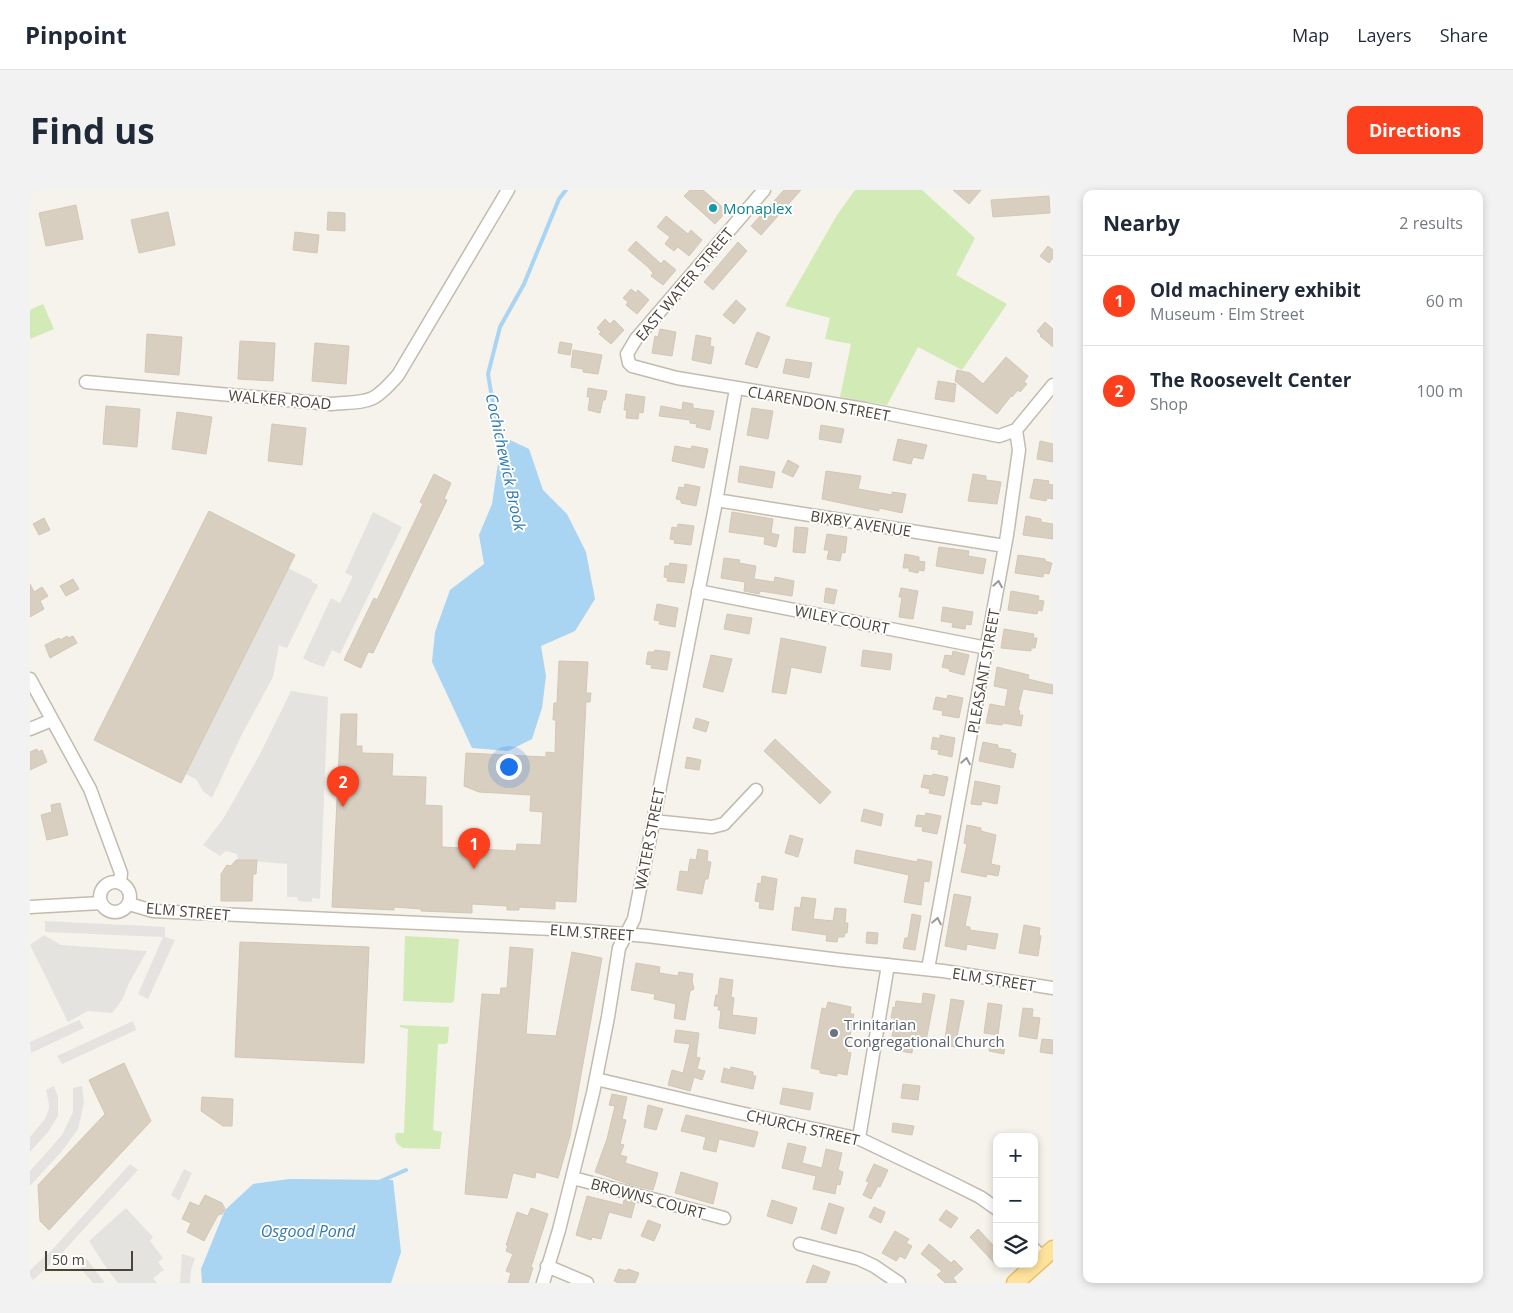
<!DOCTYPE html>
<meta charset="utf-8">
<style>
:root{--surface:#fff;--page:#f2f2f3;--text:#1f2937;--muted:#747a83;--line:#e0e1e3;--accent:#fc3f1d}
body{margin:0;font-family:"Open Sans",sans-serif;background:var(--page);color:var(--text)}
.controls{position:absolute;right:15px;bottom:15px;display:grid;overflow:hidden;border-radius:10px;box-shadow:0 2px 8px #0003}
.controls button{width:45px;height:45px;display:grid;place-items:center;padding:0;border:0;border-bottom:1px solid var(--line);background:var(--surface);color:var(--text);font:25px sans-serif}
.scale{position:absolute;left:15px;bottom:12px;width:88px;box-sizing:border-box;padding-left:5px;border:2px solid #4b4439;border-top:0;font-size:14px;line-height:18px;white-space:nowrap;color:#4b4439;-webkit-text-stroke:4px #fff;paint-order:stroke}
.you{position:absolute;left:478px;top:576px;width:18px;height:18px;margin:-12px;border:4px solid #fff;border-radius:50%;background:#1a73e8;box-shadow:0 0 0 8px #1a73e833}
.badge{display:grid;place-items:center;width:32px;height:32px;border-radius:50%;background:var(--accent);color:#fff;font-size:16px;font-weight:700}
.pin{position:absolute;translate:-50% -41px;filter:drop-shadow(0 1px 2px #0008)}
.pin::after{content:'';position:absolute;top:26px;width:18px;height:15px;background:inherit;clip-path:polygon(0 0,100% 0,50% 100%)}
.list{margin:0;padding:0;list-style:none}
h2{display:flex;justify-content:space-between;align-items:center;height:65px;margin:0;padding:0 20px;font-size:21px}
h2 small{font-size:16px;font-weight:400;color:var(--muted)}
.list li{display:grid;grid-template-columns:32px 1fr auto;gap:15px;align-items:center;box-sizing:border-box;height:90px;padding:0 20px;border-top:1px solid var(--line)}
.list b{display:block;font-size:19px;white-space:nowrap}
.list p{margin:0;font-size:16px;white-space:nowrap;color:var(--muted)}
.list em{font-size:16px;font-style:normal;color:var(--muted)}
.icon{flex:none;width:28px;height:28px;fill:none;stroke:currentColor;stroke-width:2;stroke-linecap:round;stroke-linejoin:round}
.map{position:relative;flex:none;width:1023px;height:1093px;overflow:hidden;border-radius:10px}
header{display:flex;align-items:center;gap:30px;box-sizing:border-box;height:70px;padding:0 25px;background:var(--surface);border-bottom:1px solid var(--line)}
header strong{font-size:24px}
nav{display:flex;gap:28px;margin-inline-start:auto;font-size:18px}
.intro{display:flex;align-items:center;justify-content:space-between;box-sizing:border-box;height:120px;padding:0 30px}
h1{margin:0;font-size:35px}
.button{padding:12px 22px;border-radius:10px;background:var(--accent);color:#fff;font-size:18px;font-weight:700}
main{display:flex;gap:30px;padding:0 30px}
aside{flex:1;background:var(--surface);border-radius:10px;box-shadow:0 2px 8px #0003}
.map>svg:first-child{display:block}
.green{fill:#d2eab5}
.parking{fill:#e5e3e0}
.water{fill:#a9d4f2}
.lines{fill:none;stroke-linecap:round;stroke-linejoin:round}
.stream{stroke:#a9d4f2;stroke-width:4}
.building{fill:#d8cfc1;stroke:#d3c7b4}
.minor-casing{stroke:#c2bbae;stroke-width:15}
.major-casing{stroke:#e6c16a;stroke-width:19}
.minor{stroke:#fff;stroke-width:12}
.major{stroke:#ffe39c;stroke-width:16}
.oneway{stroke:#9c9892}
.culture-dot{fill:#0f9aa8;stroke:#fff;stroke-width:2}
.worship-dot{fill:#6b7280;stroke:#fff;stroke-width:2}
.labels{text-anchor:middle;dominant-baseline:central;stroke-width:4;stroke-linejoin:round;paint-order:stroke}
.culture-label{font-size:15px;fill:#0d838f;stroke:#fff;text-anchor:start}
.street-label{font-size:15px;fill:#4b4439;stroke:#fff}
.worship-label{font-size:15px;fill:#5b616d;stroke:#fff;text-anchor:start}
.water-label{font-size:16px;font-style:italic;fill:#2e7ab2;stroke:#fff}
</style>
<header>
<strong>Pinpoint</strong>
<nav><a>Map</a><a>Layers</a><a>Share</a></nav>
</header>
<div class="intro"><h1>Find us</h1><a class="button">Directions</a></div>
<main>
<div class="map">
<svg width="1023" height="1093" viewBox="0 0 1023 1093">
<rect width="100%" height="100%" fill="#f6f3ec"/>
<path class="green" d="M825 0H892L945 48 926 85 977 114 932 180 888 157 857 215 810 207 821 154 795 149 800 128 755 116 807 25Z
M13 114 24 139 0 149V120Z
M375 746 429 749 424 811 421 813 373 811Z
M370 835 419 837 418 852 416 854H408L403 940 412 942 410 959 373 958C368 955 363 950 366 943H374L378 839 370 837Z"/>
<path class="parking" d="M343 322 372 337 310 464 302 460 294 477 280 472 273 468 301 408 310 413 322 388V386L315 383Z
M258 378 282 390V392L288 395 257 458 249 455 243 487 211 546 182 608 173 601 166 589 155 584Z
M261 501 298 507 290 709 282 708V712L268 711 267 707H257V674L208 670 207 664 196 661 190 666 173 655 193 629 228 568Z
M15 731 135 737V747L145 750 118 809 108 804 133 747 15 742Z
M14 745 31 755 117 761 99 793 92 810 82 823 58 821 38 832 0 755Z
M49 830 54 838 1 863 0 852Z
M103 831 106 840 32 874 27 866Z
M24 896 28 907V926L18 942 0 962V947L15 929 19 919V914L16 900Z
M52 896 54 913 48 939 32 961 0 996V981L32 945 43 922V898Z
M100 974 108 980 32 1063 0 1093V1080L21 1061Z
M154 979 162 983 149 1011 141 1005Z
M96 1018 123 1047 120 1051 133 1068 128 1072 134 1080 123 1088 127 1093H88L75 1076 59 1051Z
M152 1064 165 1068 161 1080 160 1093H150Z
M56 1068 75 1093H63L48 1075Z"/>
<path class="water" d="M472 246 499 259 513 300 537 324 556 362 565 409 545 441 511 456 516 486 512 518 502 549 478 561 442 558 402 472 405 442 420 400 454 374 449 345 462 314Z
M259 989 363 990 371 1062 361 1093H172L171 1079 195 1020 223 994Z"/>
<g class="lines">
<path class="stream" d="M471 262 458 184 470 137 494 94 529 9 536 0
M351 991 376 980"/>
</g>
<path class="building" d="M660 0H673L697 21 685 34 654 6Z
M754 0H771L731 45 721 36Z
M923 0H951L939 14Z
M1019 6 1020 23 963 27 961 10Z
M46 15 53 49 16 56 9 23Z
M138 22 145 55 109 63 101 30Z
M298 22 315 23V41L297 40Z
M636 26 658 44 661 40 672 50 659 66 648 57 644 61 635 54 640 47 627 37Z
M265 42 289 45 287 63 263 60Z
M606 51 631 74 634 70 646 80 633 95 621 86 623 83 619 78 598 60Z
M708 52 717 61 683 100 674 92Z
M1018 56 1023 60V68L1019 73 1010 66Z
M601 99 606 103 608 100 619 110 607 124 596 115 598 112 593 108Z
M706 110 716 119 704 134 693 125Z
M575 129 580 134 584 130 594 140 581 154 569 144 571 142 567 138Z
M1015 132 1023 139V157L1010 146 1011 145 1007 141Z
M630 139 646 142 642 166 622 163 625 146 628 147Z
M727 142 740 147 727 178 715 174Z
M117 144 152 147 149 185 115 182Z
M666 145 681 148 680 156 684 157 681 174 662 170Z
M210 151 245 153 243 191 208 189Z
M530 152 542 154 540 165 528 163Z
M285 153 319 156 316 194 282 191Z
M543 160 572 165 568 184 553 182V179L541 177Z
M976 167 998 186 994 192 997 194 990 202 988 200 982 207 981 206 967 224 925 191 927 180 940 183 953 194Z
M756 169 782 173 779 188 753 183Z
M908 191 926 194 924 212 905 209Z
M558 198 577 201 575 210H573L570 223 558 220 560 207H557Z
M596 204 615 207 613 223 609 222 608 229 596 228 597 220H594Z
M653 212 663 214V218L684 221 680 240 666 237 667 234 660 233V230L629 226 631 216 652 220Z
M76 216 110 219 107 257 73 254Z
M722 218 743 221 738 249 717 245Z
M147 222 182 227 176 264 142 259Z
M242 234 276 238 272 275 238 271Z
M791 235 814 239 811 253 789 249Z
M868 249 897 255 893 269 883 267 881 274 863 270Z
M1010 251 1023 254V272L1007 269Z
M645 256 661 259 662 256 678 259 674 278 642 271Z
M758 270 769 276 763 287 752 282Z
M710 276 745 282 742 298 708 292Z
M796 281 831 286 828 299 862 305V302L876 304 872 323 849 318V321L792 309Z
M404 284 421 293 414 309 417 310 343 463 338 462 331 478 314 470 344 408 347 410 393 314 390 312Z
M943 284 956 286V290L971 292 967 314 938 311Z
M1004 289 1019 291 1018 294 1023 295V309L1017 308 1016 311 1000 308Z
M655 294 670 297 666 316 651 313V310L646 309 649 297 654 298Z
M179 321 265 365 151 593 64 550Z
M702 322 743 329 741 343 749 345 746 357 734 354 735 347 699 342Z
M996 326 1011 329V332L1023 334V349L993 345Z
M14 328 20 340 9 345 3 334Z
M648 334 664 336 661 355 644 353 645 350 640 349 642 337 647 338Z
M765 337 778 338 775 363 763 362Z
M797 344 817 347 815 363 812 362 810 371 797 369 799 360H794Z
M909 357 939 361 938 366 956 369 953 384 906 376Z
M875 364 889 367V371L895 372 894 381 889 380 888 383 879 381V378H873Z
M988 365 1015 369V371L1022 373 1019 384 1014 383 1013 387 985 383Z
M694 368 710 370 709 373 726 376 724 389 744 392 745 387 764 391 762 406 730 401 729 404 714 401 715 392 691 388Z
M640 373 657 375 654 393 637 391 638 388 634 387 635 376H639Z
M43 389 49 399 36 406 30 396Z
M0 394 4 402 12 397 18 406 10 411 14 419 0 427Z
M796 398 807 400 804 414 794 412Z
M871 398 888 401 883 429 869 427 872 407H869Z
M981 401 1009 406 1008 410 1014 411 1012 421 1008 420 1007 424 978 420Z
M627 414 648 418 645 437 629 434 630 431 624 430Z
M913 417 943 422 941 435 936 434 935 439 922 437 923 433 911 431Z
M697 424 722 428 719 444 694 439Z
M974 439 1004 444 1003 448H1007L1005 458H1001V461L971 458Z
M37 446 38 448 43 446 47 453 20 468 15 455 29 448 30 450Z
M751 448 796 457 791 483 761 477 756 504 742 502Z
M625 460 640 462 637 480 621 478 622 475 616 474 618 462H624Z
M833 460 862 464 860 480 831 476Z
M923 461 939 465 934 485 919 481 920 479 912 477 915 465 922 466Z
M681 465 702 469 693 502 673 497Z
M529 471 558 472 556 503H561L560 512H556L546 712 525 711V719L489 717V720H477V716L442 714V723L391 721V719L364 717V720L302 717 311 524H327L326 556H332V563L363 564 362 586 396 587 395 615 412 616V657L486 661 487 654 511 655 513 622 500 621 501 605 449 602 434 596 436 563 516 567V562L525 563 526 530H523L524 513H527Z
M967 477 999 485 998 489 1023 495V504L993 499 988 520 990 521 989 525H993L991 536 973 533 972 535 956 533 960 514 975 517 978 499 964 496Z
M918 505 933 508 929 528 912 525 913 521 903 519 906 507 917 509Z
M666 528 679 532 676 542 663 538Z
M910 545 925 548 922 567 908 564 909 560 901 559 903 547 910 549Z
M745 549 801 602 790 614 734 561Z
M953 552 968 555V558L981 560 980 562 986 564 983 578 949 571Z
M7 559 8 562 12 560 17 572 0 580V562Z
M657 567 671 570 669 580 655 578Z
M903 584 918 587 914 606 899 603 900 599 891 597 894 585 902 586Z
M945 591 970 596 967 614 952 611 951 615 941 614Z
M30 613 38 645 17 650 11 625 22 622 21 615Z
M834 619 853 624 851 636 831 631Z
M896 623 911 626 907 644 892 641 893 637 885 636 887 625 895 626Z
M937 635 951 638V641L966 645 961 674 970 676 968 686 957 684 956 687 931 682 937 654 934 653Z
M760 645 773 649 768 667 755 663Z
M668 659 678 661 677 671 681 672 678 689H675L672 704 647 700 650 681 658 682 660 669 666 670Z
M826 660 887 672 888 669 902 672 899 692 894 691 891 715 874 712 879 685 824 673Z
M206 670H227L226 684H223L222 711H191V684L197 675 201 676Z
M732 686 747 689 743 720 729 718 730 712 725 711 728 693 731 694Z
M924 704 941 707 935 736 940 737V740L968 744 965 759 937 754 936 760 915 756Z
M772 707 786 709 783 729 803 731 805 718 816 719 815 733H818L817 743H815L814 747H808L807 752 796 751 797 745 762 740 765 717 770 718Z
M882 724 891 726 885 760 873 758 875 748H878Z
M994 735 1010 738 1009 745 1011 746 1008 766 989 763Z
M837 742 848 743 847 754 836 753Z
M210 752 339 757 334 873 205 867Z
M480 757 503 759 496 844 526 846 542 762 572 768 540 946 528 988 506 982 505 988 483 983 477 1008 435 1004 452 804 470 805 471 798H477Z
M606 773 630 777 629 783 648 786 649 782 663 784 662 791 664 799 660 801 655 830 644 828 646 814 624 809 625 804 601 800Z
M690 788 703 790 701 807 704 808 702 825 727 828 725 844 689 838 691 820H688L689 816H684L686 805H688Z
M893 803 905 805 896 851 884 849 882 863 869 861 871 847 862 846 865 828H861L863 817 865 818 866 811 892 814Z
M921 809 934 811 925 857 914 855Z
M798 812 821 817 820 824H824L817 862 821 863 817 885 807 883V886L790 883V880L781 878 792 818 796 819Z
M958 813 972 815 968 845 954 843Z
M993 818 1003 819 1002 827 1010 828 1007 849 989 846Z
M646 840 669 843 666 867 670 868 667 879 675 881 672 890 664 887 660 901 638 895 642 880 653 883 660 854 644 852Z
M1012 849 1023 850V864L1010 862Z
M961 850 975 853 974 864 959 861Z
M94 873 121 931 19 1040 10 1031 8 995 75 924 59 890Z
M701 877 723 882V886H726L723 899 691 892 694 878 700 880Z
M873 894 890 896 888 910 871 908Z
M753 898 783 903 780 920 750 914Z
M582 904 597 907 592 929 596 930 590 954 594 955 590 965 597 967 595 973 628 983 623 1000 598 994 565 982 577 949 585 916 579 915Z
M172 907 203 909 202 936H193L171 921Z
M618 915 633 919 626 940 614 937Z
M656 925 728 942 724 957 689 949 686 962 673 959 676 947 651 941Z
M863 933 884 936 882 945 862 942Z
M758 953 776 957 772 973 792 978 796 959 812 963 808 980 813 982 810 995 807 994 805 1004 783 999 786 986 752 978Z
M844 974 858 980 850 997 848 996 841 1009 833 1005 839 992 836 991Z
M651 982 688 993 683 1014 645 1003Z
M175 1005 192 1013 195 1019 192 1024 188 1025 174 1051 157 1042 161 1033 152 1029 160 1012 169 1016Z
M557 1006 593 1015 594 1010 605 1013 601 1028 579 1022 571 1049 562 1047 561 1050 546 1045Z
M742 1010 767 1018 762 1034 737 1026Z
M799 1013 814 1018 806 1044 791 1039Z
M844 1017 855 1022 851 1033 839 1027Z
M501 1018 518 1024 501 1077 503 1078 498 1093H478L481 1083 476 1081 483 1064 476 1061 478 1055H476L487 1022 498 1026Z
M916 1020 928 1028 921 1038 909 1030Z
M618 1030 631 1035 624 1051 611 1046Z
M948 1039 963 1055 967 1052V1076L940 1047Z
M865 1041 879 1049 876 1053 882 1056 875 1069 870 1066 866 1071 852 1063Z
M899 1054 921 1073 924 1070 933 1079 923 1088 927 1093H915L907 1085 912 1081 891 1064Z
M783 1075 800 1082 796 1093H776Z
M589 1079 597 1081 598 1079 609 1083 605 1093H589L584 1091Z"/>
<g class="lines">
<g class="minor-casing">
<path id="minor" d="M734 0 606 149 597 164 599 173 602 176 647 188 835 219 969 246 986 240 1023 195
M56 192 301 214C339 211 342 215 368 185L478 0
M686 310 975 356
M668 401 957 458
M0 489 60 599 91 683 90 693
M0 539 22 530
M623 631 682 637 694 634 726 600
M70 707a15 15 0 1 1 30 0a15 15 0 1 1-30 0Z
M99 714 123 721 143 722 545 740 617 746 810 770 913 781 1023 798
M0 717 71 713
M898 779 977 345 989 260 986 240
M566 889 706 922 830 949 926 995 950 1007 967 1019
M829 948 858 775
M543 988 694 1028
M770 1054 829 1069 844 1076 869 1093
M1004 1059 1012 1068
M517 1076 557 1093
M513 1093 529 1040 563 903 578 827 589 758 604 729 685 317 706 199"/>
</g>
<g class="major-casing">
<path id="major" d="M985 1093 1023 1059"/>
</g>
<use href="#minor" class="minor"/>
<use href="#major" class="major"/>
</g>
<defs><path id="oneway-chevron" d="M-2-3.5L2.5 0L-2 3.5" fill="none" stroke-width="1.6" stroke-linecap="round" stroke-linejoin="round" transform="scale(1.25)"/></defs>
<g class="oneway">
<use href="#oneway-chevron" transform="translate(968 394) rotate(-80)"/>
<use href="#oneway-chevron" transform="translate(936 571) rotate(-80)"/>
<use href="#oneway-chevron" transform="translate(907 731) rotate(-79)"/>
</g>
<circle class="culture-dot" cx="683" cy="18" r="5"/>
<circle class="worship-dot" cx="804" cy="843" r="5"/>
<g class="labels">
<g class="culture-label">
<text x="693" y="18">Monaplex</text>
</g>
<g class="street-label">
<text transform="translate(654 94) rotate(-50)">EAST WATER STREET</text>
<text transform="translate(250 209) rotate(5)">WALKER ROAD</text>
<text transform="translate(789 213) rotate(10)">CLARENDON STREET</text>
<text transform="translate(831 333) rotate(9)">BIXBY AVENUE</text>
<text transform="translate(812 429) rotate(11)">WILEY COURT</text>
<text transform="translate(953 481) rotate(-80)">PLEASANT STREET</text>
<text transform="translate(619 649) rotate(-79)">WATER STREET</text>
<text transform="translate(158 721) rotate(5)">ELM STREET</text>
<text transform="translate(562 742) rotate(4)">ELM STREET</text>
<text transform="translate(964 789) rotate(9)">ELM STREET</text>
<text transform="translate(773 937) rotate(13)">CHURCH STREET</text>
<text transform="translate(618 1008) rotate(15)">BROWNS COURT</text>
</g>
<g class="worship-label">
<text x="814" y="834">Trinitarian<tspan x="814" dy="17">Congregational Church</tspan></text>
</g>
<g class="water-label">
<text transform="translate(476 272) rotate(78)">Cochichewick Brook</text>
<text x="278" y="1041">Osgood Pond</text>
</g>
</g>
</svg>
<div class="controls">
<button>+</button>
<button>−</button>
<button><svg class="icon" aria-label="layers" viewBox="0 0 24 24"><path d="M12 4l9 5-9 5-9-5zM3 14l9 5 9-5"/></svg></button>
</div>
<div class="scale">50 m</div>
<div class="you"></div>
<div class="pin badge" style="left:444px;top:679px">1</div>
<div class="pin badge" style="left:313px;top:617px">2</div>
</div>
<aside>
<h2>Nearby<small>2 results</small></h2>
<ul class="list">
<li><span class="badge">1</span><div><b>Old machinery exhibit</b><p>Museum · Elm Street</p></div><em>60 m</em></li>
<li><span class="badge">2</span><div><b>The Roosevelt Center</b><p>Shop</p></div><em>100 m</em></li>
</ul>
</aside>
</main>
